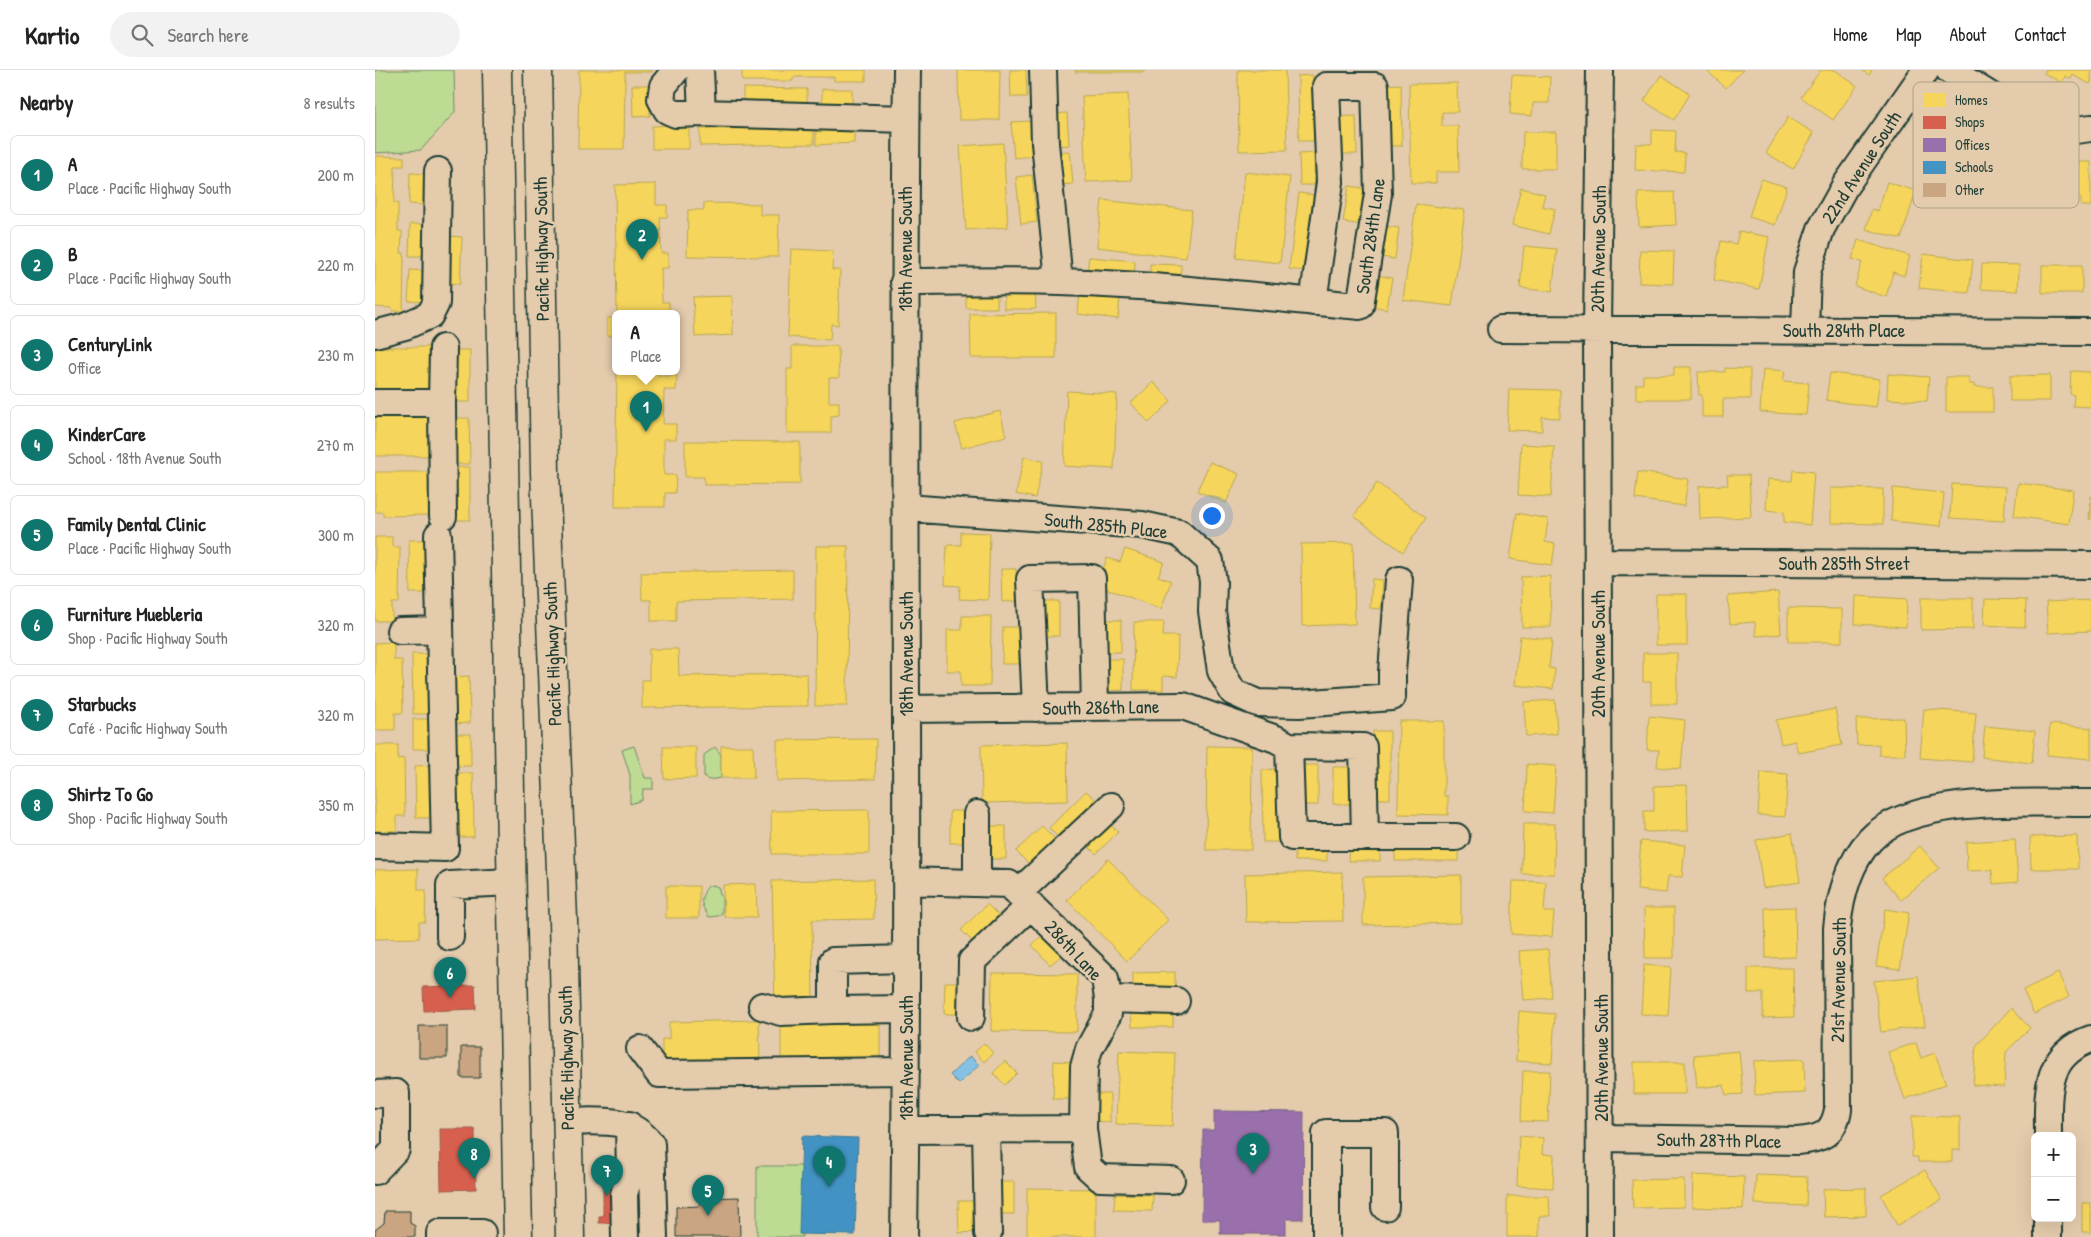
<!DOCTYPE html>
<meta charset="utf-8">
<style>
:root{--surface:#fff;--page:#f2f2f2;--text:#222;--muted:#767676;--line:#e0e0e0;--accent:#0f766e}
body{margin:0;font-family:"Patrick Hand",sans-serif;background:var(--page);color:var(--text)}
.controls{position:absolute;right:15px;bottom:15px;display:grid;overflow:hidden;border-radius:8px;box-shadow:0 5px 20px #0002}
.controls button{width:45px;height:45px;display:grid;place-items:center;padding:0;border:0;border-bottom:1px solid var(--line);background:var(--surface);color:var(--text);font:25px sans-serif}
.you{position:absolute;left:836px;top:445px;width:18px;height:18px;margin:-12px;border:4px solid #fff;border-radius:50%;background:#1a73e8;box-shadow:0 0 0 8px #1a73e833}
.badge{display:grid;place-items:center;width:32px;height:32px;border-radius:50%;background:var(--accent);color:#fff;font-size:16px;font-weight:700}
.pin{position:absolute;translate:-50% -41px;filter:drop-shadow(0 1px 2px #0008)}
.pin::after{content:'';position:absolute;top:26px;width:18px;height:15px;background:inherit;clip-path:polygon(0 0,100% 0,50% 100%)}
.popup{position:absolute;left:237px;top:240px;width:68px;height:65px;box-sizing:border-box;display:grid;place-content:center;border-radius:8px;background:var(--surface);filter:drop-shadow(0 1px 4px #0005);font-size:16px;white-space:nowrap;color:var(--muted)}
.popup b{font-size:19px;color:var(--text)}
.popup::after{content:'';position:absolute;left:50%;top:100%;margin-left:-10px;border:10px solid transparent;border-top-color:var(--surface)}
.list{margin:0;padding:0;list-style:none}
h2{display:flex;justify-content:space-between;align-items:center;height:65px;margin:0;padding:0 20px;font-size:21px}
h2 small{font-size:16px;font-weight:400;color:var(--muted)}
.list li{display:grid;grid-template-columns:32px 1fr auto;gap:15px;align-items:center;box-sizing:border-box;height:80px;margin:0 10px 10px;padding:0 10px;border:1px solid var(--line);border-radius:8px}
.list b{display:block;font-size:19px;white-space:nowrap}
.list p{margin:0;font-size:16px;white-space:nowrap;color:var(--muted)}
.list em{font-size:16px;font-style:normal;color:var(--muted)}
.icon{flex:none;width:28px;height:28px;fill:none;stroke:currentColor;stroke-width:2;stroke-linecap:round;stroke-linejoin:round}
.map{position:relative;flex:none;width:1716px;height:1167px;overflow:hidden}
header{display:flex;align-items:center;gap:30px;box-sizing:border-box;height:70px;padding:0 25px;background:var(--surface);border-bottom:1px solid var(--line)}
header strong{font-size:24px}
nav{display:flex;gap:28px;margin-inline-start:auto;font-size:18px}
.search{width:350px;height:45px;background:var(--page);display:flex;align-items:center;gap:12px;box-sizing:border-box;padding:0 18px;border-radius:28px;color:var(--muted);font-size:19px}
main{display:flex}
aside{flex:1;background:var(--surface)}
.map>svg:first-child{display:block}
.green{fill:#bddb93;stroke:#6e8c64}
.water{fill:#85c1e4;stroke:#5c8c9e}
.homes{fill:#f6d55c;stroke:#b6a750}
.shops{fill:#d6604d;stroke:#9f5646}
.offices{fill:#9970ab;stroke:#746187}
.schools{fill:#4393c3;stroke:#387998}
.building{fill:#c9a581;stroke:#1f3d34}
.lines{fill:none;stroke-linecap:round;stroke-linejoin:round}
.minor-casing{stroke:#1f3d34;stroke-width:30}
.major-casing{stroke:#1f3d34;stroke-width:31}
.minor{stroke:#e4cbac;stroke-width:26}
.major{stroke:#e4cbac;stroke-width:28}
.labels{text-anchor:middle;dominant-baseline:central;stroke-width:5;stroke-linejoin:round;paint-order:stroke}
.street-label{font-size:19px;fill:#1f3d34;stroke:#e4cbac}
.key{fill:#e4cbac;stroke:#a9a088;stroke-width:1}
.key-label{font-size:14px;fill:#1f3d34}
</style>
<header>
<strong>Kartio</strong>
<div class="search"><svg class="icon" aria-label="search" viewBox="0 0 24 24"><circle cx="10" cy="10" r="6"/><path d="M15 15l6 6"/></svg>Search here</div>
<nav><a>Home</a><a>Map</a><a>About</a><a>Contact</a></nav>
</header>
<main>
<aside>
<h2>Nearby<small>8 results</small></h2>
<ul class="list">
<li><span class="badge">1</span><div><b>A</b><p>Place · Pacific Highway South</p></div><em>200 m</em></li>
<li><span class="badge">2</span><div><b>B</b><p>Place · Pacific Highway South</p></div><em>220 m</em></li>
<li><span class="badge">3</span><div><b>CenturyLink</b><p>Office</p></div><em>230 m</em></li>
<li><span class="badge">4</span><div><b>KinderCare</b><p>School · 18th Avenue South</p></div><em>270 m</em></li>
<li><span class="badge">5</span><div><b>Family Dental Clinic</b><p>Place · Pacific Highway South</p></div><em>300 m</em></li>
<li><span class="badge">6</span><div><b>Furniture Muebleria</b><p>Shop · Pacific Highway South</p></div><em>320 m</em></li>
<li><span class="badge">7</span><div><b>Starbucks</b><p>Café · Pacific Highway South</p></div><em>320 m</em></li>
<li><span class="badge">8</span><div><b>Shirtz To Go</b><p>Shop · Pacific Highway South</p></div><em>350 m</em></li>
</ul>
</aside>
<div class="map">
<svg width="1716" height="1167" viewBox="0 0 1716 1167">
<rect width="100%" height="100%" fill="#e4cbac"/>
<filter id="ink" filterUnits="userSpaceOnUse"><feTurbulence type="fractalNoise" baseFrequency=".02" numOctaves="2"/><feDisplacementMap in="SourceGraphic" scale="10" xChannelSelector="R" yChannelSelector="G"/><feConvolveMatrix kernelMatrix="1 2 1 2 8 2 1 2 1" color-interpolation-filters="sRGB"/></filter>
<g filter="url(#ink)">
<path class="green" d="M0 0H79L80 42 46 80 0 83Z
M259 676 270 708H278V719H268L267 730 255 734V705L247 680Z
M340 677 346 685V708L333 710 329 706V685Z
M338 815 343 817 347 829V843L343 846 334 847C325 834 324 829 333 816Z
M382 1096H427V1167H382Z"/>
<path class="water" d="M595 986 604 995 584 1014 575 1005Z"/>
<path class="homes" d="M204 0H277V2H250L249 79H203Z
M367 0H491V11H459V7H418V11H367Z
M583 0H625L624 50H584Z
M635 0H651L652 27H636Z
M700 0H769V2H700Z
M863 0H910L912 80 864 81Z
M1331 0H1368L1351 18Z
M1446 0H1460L1482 16 1458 50 1426 27Z
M1487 0H1497L1494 5Z
M1671 0H1716V11L1715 14 1698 5 1696 9 1690 6 1687 13 1669 3Z
M938 5 939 71H924L923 6Z
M1137 5 1175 7 1174 33H1158L1157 46 1135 44Z
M1286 5 1315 24 1299 50 1269 31Z
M1082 13 1083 42H1067V56H1083L1084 102H1061V113H1036L1034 14Z
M1026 14 1027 76H1011L1010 15Z
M257 15H274L275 46 258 47Z
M368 18 432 19V36L368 35Z
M447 19H477V36H447Z
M753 24 757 110 711 112 707 26Z
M692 43 694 75 678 76 676 44Z
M981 46 982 84H961L959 47Z
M1564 46 1590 62 1594 58 1610 68 1592 96 1549 69Z
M1413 47 1439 63 1418 99 1391 83Z
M657 51 660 86 639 88 636 52Z
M479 54V73L441 75V55Z
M314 55V79H277V56Z
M439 58V74L325 76V59Z
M1277 60 1301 61 1300 82 1310 83 1309 102 1260 100 1261 74H1277Z
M1148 62H1181V99H1147Z
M628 73 633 157 591 160 585 76Z
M695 81 698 114 682 115 679 82Z
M1618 81 1646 88 1644 96 1662 100 1656 125 1611 116Z
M939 83 940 115H925L924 84Z
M0 86 29 87V96H20L19 133H23V161H27L26 183H29L28 241H17V238L0 237Z
M1698 92H1716V136H1706V128H1696V136H1677V102H1698Z
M870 102 915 107 905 193 861 188Z
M35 103 51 104 49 135 34 134Z
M657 105 662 152 646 154 641 107Z
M1386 109 1412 117 1400 155 1374 147Z
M1512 112 1541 121 1526 169 1491 159 1497 139 1503 141Z
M281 114V135H292V147H285L286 183H293V198H286L287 232H294V243H242L240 115Z
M974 116 994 119 988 155 968 152Z
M1146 118 1170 124 1167 136 1180 139 1174 164 1137 155Z
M1299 122 1301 155 1264 157 1263 123Z
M924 123 939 125 929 201 914 199Z
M727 130 817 140 811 188 722 177Z
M329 133 385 134V145H404L403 187 312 186 313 140H329Z
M1041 134 1090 140 1077 236 1028 230Z
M35 154H50V186H34Z
M1009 156 1024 158 1020 189 1005 187Z
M1364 161 1394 167 1384 219 1339 210 1346 171 1361 174Z
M72 166 87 167 85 214 69 213Z
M1483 170 1535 186 1529 206 1518 202 1511 227 1480 216 1487 192 1477 189Z
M1149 176 1182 179 1177 222 1145 218Z
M416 179 458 181 457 200H465L463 255 456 254 455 270 413 267Z
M1265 180 1299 181 1298 214 1264 213Z
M1548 184 1598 190 1594 223 1544 218Z
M714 187 760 191 759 208 712 204Z
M775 194 806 195 805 212 775 210Z
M1607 194 1644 195 1643 221 1606 219Z
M1667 195H1707V223H1667Z
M35 200 50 201 48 232 33 231Z
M1002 205 1017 208 1012 239 997 236Z
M660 221 661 239H629V222Z
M591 222H622V238H591Z
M705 222 745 227 743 249 703 244Z
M357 226 358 265 320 267 318 227Z
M681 243V288H596L595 244Z
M232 248H241V265L232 266Z
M417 276H463L464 308H454V332H464V345L456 346V363H412V299H417Z
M0 277H55V323L0 322Z
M77 280H95V332H77Z
M1299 297H1316V329H1261V314H1268V305H1299Z
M1350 298 1375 299V329H1348V347H1327V325H1324L1323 302H1350Z
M1388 299 1410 301 1408 311 1434 313 1431 345 1385 342Z
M242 301H284V306H302L301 320H289L288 354H301V369H289V405H301L300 423H290V437H240Z
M1696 301 1715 302 1716 337 1698 336 1699 325 1695 324Z
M1455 303 1505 309 1501 337 1451 330Z
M1513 304 1554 307 1552 331 1512 329Z
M1675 305V331H1635V306Z
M1571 307H1594V314H1599V317H1618V342H1571Z
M778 312 796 331 774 353 756 333Z
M1134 319 1185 320V348L1167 347V361L1132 360Z
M692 321 742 324 739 399 689 396Z
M0 340H55V386H0Z
M625 341 631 366 587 378 580 353Z
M79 348H94L95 394H79Z
M310 371 425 372V414L329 415V407H310Z
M1146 374 1179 376 1176 427 1143 425Z
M649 387 668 391 660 428 641 424Z
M835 392 864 404 851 433 822 421Z
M77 397H95V450H77Z
M1418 400 1439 402 1435 455 1409 452V442L1391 440 1393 409 1417 411Z
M0 402H54V445L8 446V442H0Z
M1263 402 1313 409 1309 436 1260 429Z
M1352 405H1374L1376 447 1325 449 1324 416 1353 415Z
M1002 413 1051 448 1028 482 979 446Z
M1643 413 1698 420 1694 454 1639 446Z
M1577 414 1631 417 1629 451 1575 448Z
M1456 418 1508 419V454L1456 453Z
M1518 418 1569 423 1566 456 1516 451Z
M1716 426V449H1714Z
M1142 443 1173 449 1170 472 1180 474 1177 495 1135 489Z
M586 462 615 463 613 530 584 529 585 516 570 515 572 475H586Z
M0 467H17V477H25L24 533H17V551H0Z
M34 470H53V523H35Z
M978 473 980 554 927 556 926 474Z
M441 476H473L472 636H440Z
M750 479 789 492 783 506 796 511 786 539 722 515 732 488 745 492Z
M626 499H641L642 531 627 532Z
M418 500V529L301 531V551H276V530H267L266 503Z
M1175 506 1176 557H1147L1146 507Z
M997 509 1008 510 1006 539 995 538Z
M1403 522 1406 564 1381 566 1380 552 1355 554 1353 526Z
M1281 524H1312V575H1281Z
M1481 526 1532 529 1531 557 1480 554Z
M1546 528H1598V559L1546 560Z
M1610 529 1651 530 1650 557 1609 555Z
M1716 530V561L1673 563 1671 532Z
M665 531H684V566H665Z
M1413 538 1467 539V572H1413Z
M587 546H616L615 616H586V601H572V560H587Z
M730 550H746V582H730Z
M759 552H789L788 566H803L802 607 788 606V620H758Z
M628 557H644V594H627Z
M1145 566 1177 569 1174 598 1180 599 1178 619 1140 615Z
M19 572V590H27L28 643H20V660H0V573Z
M274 579H303L304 606 432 604 433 636 267 638V610H274Z
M1268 583H1302V634H1276V612H1268Z
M37 584H54L55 644H38Z
M731 589H748V620L731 621Z
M94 606 95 653 79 654 77 607Z
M1180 630 1182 664 1151 666 1149 632Z
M1460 639 1467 675 1423 683 1420 671 1406 674 1401 650Z
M1549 639 1601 643 1597 692 1545 688Z
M1274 646 1310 650 1306 699 1282 697 1284 680H1272Z
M1529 648 1530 685H1504V674L1482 675 1481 649Z
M38 649H53V679H38Z
M1024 651H1069V726H1073V745L1023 744Z
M1675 654 1716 658V689L1672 685Z
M1610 656 1660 661 1657 693 1607 687Z
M998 661H1015V729H999Z
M77 664H96V696H77Z
M501 669 500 709 402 711V670Z
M692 673 693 731 607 733 606 675Z
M0 675H23V689L29 688 30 746H22V761H0Z
M346 676H378L379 708H346Z
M832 676 877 677 876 780H831Z
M288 677H321V708L289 709Z
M1152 694 1181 696 1178 743 1150 741Z
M58 695 59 748H41L40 696Z
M928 695H943V735H927Z
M958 697H979V734H958Z
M903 699 904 772H888L887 700Z
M1386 702 1413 704 1410 747 1383 745Z
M81 703H98L99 767H82Z
M1312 715 1313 761 1269 762V741H1279V716Z
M711 721 723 732 685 769 674 758Z
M494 740V784H397L396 741Z
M575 741H591V773H575Z
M732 751 743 762 721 784 710 773Z
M1148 754H1180L1179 804H1147Z
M614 756H631V789H615Z
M667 756 682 771 656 796 641 781Z
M1417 763 1425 812 1388 818 1381 770Z
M1702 766 1703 799H1656L1655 767Z
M1640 769 1643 812 1618 814 1617 800 1592 801 1591 772Z
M1266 771 1310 775 1307 807 1293 806 1291 823 1262 820Z
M920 774 952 775V791H920Z
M974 775H1005V791H973Z
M1020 776H1084V791H1020Z
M1545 776 1564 798 1526 830 1507 808Z
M733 789 793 850 752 891 692 830Z
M43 799V820H51L50 852H44V868L0 869V800Z
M967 802 968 851 871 852 870 804Z
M1086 805V853L988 855V807Z
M498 809 499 849 437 850 438 936H400L397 811Z
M1138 811 1171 812 1169 842H1179L1177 867 1136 864Z
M381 814 382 847H349L348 815Z
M291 816H324V848H291Z
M612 834 626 848 600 874 586 860Z
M1420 837 1421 887 1391 888 1390 838Z
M1269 838H1299V888H1270Z
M1510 839 1534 843 1525 899 1501 896Z
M669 864 687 885 675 895 657 875Z
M1173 879 1177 928 1148 930 1144 881Z
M1269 895 1296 897 1293 946 1266 944Z
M1373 898H1418L1419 947 1388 948V923H1373Z
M800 902V919L758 920V903Z
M617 903 702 904V962L616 961Z
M1683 903 1694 927 1659 944 1648 920Z
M1543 906 1550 956 1506 962 1499 911Z
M570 912H585L584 944H569Z
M1636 938 1655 958 1631 982 1629 1017 1598 1015 1601 976Z
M798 940V957H757L756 941Z
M1144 941 1180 944 1177 993 1141 991Z
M505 946V991L406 993V951Z
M384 950 385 993 287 995V969H294V952Z
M609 973 618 983 609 992 600 982Z
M1541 973 1546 988 1560 983 1571 1014 1530 1029 1513 982Z
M744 981 800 983 797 1056 741 1054Z
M1364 981 1368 1024 1351 1025 1349 1015 1322 1018 1319 985Z
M1429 989 1430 1023 1380 1025 1379 991Z
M630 991 642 1003 630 1015 618 1003Z
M679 991 700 992 699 1029H678Z
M1259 992H1310V1024H1259Z
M1148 1001H1175L1173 1052 1146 1051Z
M718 1024H735V1052L718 1051Z
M1537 1046 1585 1047V1080H1577V1092H1543V1087H1537Z
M1144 1066 1168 1068 1167 1084 1179 1085 1178 1118 1142 1116Z
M1550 1100 1567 1130 1522 1155 1506 1125Z
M1318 1105 1369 1107 1368 1139 1317 1137Z
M1381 1105 1432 1107 1431 1136 1380 1134Z
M1309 1109V1137L1258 1138 1257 1110Z
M623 1112H639V1144H623Z
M652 1118 721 1119V1167H652Z
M1491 1118V1146L1449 1147 1448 1119Z
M740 1124 778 1125 777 1141 739 1140Z
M1132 1126H1174L1175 1146H1164V1167H1132Z
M583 1131H600L601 1162 584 1163Z
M1707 1133H1716V1162H1707Z"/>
<path class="shops" d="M100 915 101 939 49 941 48 917Z
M65 1059H100L101 1119 66 1120Z
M228 1107H237V1146L242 1153H224V1146H228Z"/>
<path class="offices" d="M839 1041 929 1042 928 1149H911V1164H845V1150H827L828 1060H839Z"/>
<path class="schools" d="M427 1066 483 1068 480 1165 424 1164Z"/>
<path class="building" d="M44 956H72V988H44Z
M86 977H105V1008H86Z
M364 1127 365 1167H301V1137L325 1136V1128Z
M10 1141H35V1153L40 1156V1167H0V1160L9 1153Z"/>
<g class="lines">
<g class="minor-casing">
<path id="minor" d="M301 0 288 16 286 29 292 40 301 44 327 43 531 49
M325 0 327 43
M668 0 670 73 684 211
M1225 0 1222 260 1225 1167
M1574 0 1616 26 1644 48 1662 55 1693 61 1716 58
M529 212C581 212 634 210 685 212 786 215 886 227 985 236L1003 124 1000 16H951L955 112 938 232
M1126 259 1716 262
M1430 260 1432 202 1446 159 1470 116 1551 0
M0 264 30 256 55 245 61 233 63 101
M0 333H67L68 446
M67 333 68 278
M531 438 767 455 804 463 835 491 838 512 837 541 846 601 858 622 882 633 924 634 1017 627V602L1024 510
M1223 492 1716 495
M25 561 65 560
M661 638 655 509 717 508 720 637
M531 639 808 636 901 669 914 676 917 767H1081
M914 676 988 677 990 767
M0 776 70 778 63 465
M602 813V744
M643 823 736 736
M75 867V815L137 812
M531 889 458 891V940L531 939
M733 929 801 931
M387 936 406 942 458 940
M596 947 597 891 656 835
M265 979 284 1004 531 1001
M0 1024 21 1023V1079L0 1101
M193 1051C227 1053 253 1045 276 1074L279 1167
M611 1059 613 1163
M708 1059 713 1097 725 1108 796 1110
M531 1060 708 1059 709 997 714 979 733 944V929L730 908 634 814 531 811
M1673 1066C1673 1024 1669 985 1716 969
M1226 1068 1422 1071C1446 1069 1458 1065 1463 1040L1462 858C1465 827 1473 794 1495 770 1537 724 1658 733 1716 733
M1673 1148V1167
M65 1167V1163H107
M250 1167 249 1124 255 1104 254 1055
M529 1167C535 778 527 389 532 0
M951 1167V1063H1010V1137"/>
</g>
<g class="major-casing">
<path id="major" d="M122 0 143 1167
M163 0 170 402 188 850 195 1167"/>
</g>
<use href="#minor" class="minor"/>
<use href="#major" class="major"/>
</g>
</g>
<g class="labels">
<g class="street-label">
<text transform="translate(1486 97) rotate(-57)">22nd Avenue South</text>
<text transform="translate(995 166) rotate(-82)">South 284th Lane</text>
<text transform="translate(166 179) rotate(-91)">Pacific Highway South</text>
<text transform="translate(530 179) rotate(-90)">18th Avenue South</text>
<text transform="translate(1223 179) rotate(-89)">20th Avenue South</text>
<text x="1469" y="260">South 284th Place</text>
<text transform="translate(731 455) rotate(6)">South 285th Place</text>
<text x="1469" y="493">South 285th Street</text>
<text transform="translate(177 584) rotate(-92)">Pacific Highway South</text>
<text transform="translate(531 584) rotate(-90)">18th Avenue South</text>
<text transform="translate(1223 584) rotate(-90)">20th Avenue South</text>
<text transform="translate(726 637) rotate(-1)">South 286th Lane</text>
<text transform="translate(699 880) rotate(47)">286th Lane</text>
<text transform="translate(1463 910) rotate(-89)">21st Avenue South</text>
<text transform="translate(191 988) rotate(-91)">Pacific Highway South</text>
<text transform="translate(531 988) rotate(-90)">18th Avenue South</text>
<text transform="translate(1226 988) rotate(-90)">20th Avenue South</text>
<text transform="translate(1344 1070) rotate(1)">South 287th Place</text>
</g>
</g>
<rect x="1538" y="12" width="166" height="126" rx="8" class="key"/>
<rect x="1548" y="23" width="23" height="14" fill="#f6d55c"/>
<rect x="1548" y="46" width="23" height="13" fill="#d6604d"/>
<rect x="1548" y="68" width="23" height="14" fill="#9970ab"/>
<rect x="1548" y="91" width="23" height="13" fill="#4393c3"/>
<rect x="1548" y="113" width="23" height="14" fill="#c9a581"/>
<g class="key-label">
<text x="1580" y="35">Homes</text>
<text x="1580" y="57">Shops</text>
<text x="1580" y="80">Offices</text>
<text x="1580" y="102">Schools</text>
<text x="1580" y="125">Other</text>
</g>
</svg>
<div class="controls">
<button>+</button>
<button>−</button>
</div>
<div class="you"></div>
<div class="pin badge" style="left:271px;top:362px">1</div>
<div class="popup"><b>A</b>Place</div>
<div class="pin badge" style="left:267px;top:190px">2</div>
<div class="pin badge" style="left:878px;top:1104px">3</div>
<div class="pin badge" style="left:454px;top:1117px">4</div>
<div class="pin badge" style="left:333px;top:1146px">5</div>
<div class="pin badge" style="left:75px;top:928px">6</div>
<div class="pin badge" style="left:232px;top:1126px">7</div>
<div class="pin badge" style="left:99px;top:1109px">8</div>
</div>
</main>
